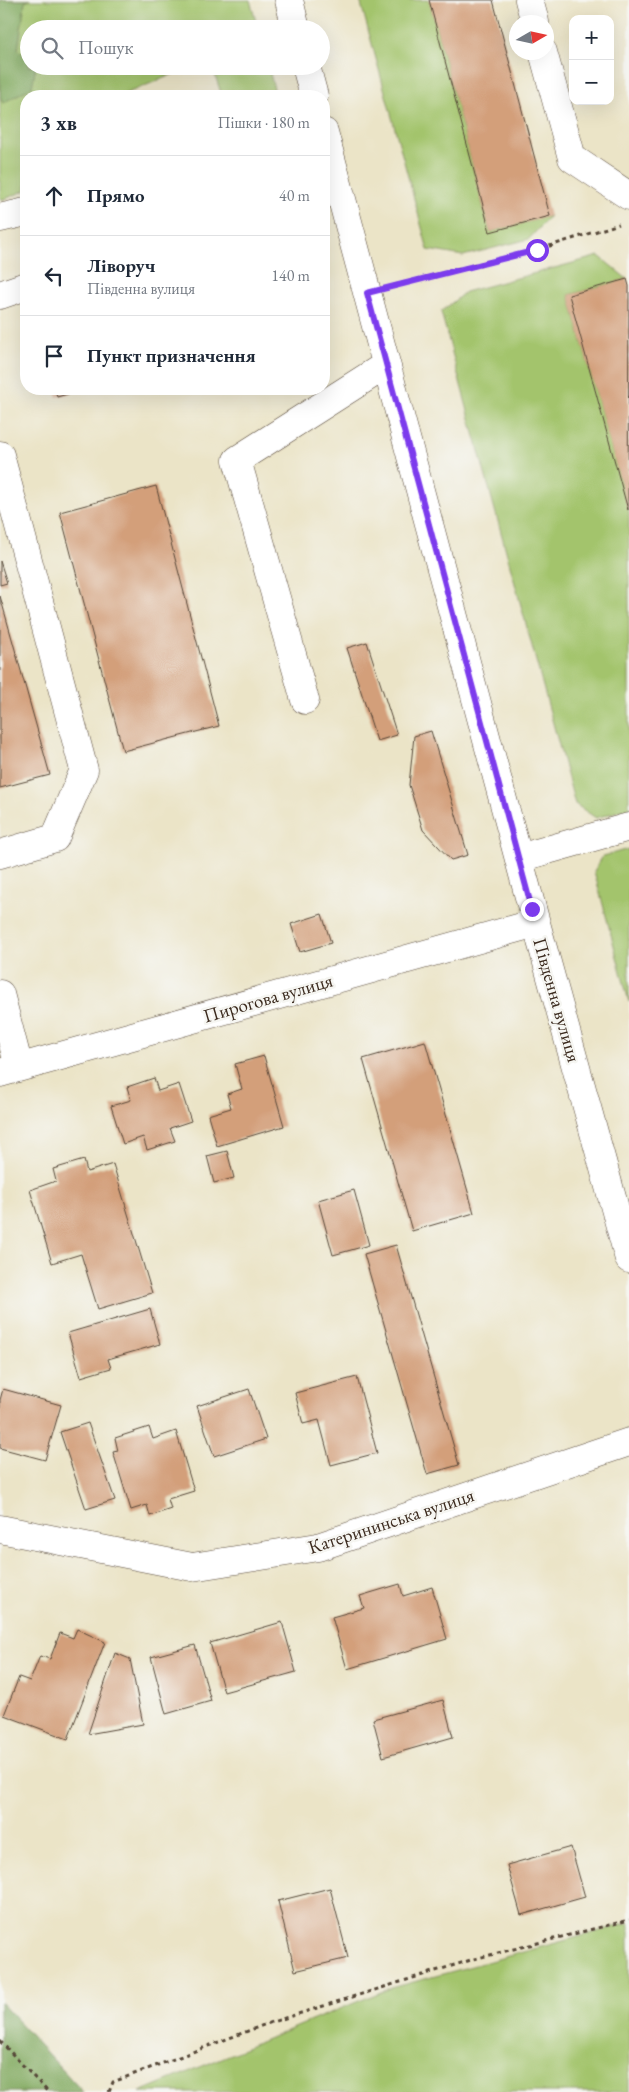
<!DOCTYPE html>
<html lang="uk">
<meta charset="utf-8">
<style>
:root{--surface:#fff;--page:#f6f6f7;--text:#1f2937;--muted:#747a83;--line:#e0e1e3}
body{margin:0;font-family:"EB Garamond",serif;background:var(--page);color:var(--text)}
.controls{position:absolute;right:15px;top:15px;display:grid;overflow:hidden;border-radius:10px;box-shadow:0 5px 20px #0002}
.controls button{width:45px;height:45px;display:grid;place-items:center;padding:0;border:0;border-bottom:1px solid var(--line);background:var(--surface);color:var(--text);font:25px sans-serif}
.compass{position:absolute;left:509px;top:15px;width:45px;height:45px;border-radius:50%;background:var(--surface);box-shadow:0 5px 20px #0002;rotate:81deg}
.stop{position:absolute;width:15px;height:15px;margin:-11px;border:4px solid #7c3aed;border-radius:50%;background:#fff}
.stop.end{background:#7c3aed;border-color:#fff;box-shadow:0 1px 5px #0008}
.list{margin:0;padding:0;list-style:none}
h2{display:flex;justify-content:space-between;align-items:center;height:65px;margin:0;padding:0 20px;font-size:21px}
h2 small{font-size:16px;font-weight:400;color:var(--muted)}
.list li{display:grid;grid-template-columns:32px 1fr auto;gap:15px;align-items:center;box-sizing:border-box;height:80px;padding:0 20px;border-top:1px solid var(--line)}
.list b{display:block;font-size:19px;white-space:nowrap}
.list p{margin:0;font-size:16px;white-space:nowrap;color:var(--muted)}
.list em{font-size:16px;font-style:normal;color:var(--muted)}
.icon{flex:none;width:28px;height:28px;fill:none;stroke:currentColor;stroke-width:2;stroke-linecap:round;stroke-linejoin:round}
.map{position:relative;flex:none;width:629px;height:2092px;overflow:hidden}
.search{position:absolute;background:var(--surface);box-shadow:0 5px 20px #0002;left:20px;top:20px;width:310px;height:55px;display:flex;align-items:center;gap:12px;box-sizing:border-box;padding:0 18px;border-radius:28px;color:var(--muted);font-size:19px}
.panel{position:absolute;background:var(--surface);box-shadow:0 5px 20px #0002;left:20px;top:90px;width:310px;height:305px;border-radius:20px}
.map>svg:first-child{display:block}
.green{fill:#a3c46c;stroke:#6f7745}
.forest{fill:#82aa60;stroke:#5e6a3f}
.building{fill:#d39f7a}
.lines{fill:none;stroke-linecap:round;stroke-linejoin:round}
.minor-casing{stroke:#554637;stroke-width:29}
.path{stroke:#554637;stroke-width:3;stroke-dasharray:4 4;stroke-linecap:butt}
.minor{stroke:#fff;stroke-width:28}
.route{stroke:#7c3aed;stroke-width:6}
.labels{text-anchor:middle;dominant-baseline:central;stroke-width:5;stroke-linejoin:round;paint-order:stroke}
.street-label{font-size:19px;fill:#3b2a1e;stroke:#f6f6f2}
</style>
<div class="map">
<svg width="629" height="2092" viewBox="0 0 629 2092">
<rect width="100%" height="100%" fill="#f6f6f2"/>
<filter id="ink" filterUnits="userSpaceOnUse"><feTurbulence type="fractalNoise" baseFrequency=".02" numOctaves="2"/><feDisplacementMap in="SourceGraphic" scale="10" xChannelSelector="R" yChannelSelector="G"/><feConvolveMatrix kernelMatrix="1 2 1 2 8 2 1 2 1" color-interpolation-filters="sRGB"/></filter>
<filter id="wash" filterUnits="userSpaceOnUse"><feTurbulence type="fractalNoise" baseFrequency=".0096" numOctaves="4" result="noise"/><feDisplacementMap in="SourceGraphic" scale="20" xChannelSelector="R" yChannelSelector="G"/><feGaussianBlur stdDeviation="1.12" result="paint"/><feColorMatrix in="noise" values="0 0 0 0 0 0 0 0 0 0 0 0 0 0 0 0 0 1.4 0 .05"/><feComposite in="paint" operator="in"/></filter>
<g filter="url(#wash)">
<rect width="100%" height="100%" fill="#ebe4c7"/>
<path class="green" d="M0 0H250L258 29H29V66H193L120 96H26V190L5 199H0Z
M360 0H429L490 232 550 216 529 239 463 256 428 250Z
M212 66H268L276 96H222Z
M599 256 627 279 569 295 629 512V808L596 818 575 804 441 312 465 292Z
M629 849V1002L594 871 603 856Z
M629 1923V2092H140L388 1989Z"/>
<path class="forest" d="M0 0H30L25 2 18 50 29 59V66H36L32 87 3 103 0 97Z
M0 2002 83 2092H0Z"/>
<g id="blocks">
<path class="building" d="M429 0H493L550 216 490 232Z
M627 279 629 286 628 510 569 295Z
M55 389H85L57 397Z
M156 486 219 726 123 751 60 512Z
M0 561 7 583 0 585Z
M0 596 50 775 0 788Z
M367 642 397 735 377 741 347 648Z
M431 731 468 855 451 860 423 830 409 785 414 736Z
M322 914 331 943 300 952 291 924Z
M425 1041 474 1213 412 1231 363 1059Z
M264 1056 284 1126 217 1146 208 1115 231 1108 227 1094 242 1089 235 1064Z
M154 1078 158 1091 179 1084 191 1121 170 1128 175 1141 147 1150 143 1137 123 1144 111 1106 131 1100 127 1087Z
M227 1151 234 1178 214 1183 207 1156Z
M84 1160 87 1172 113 1164 152 1293 98 1309 81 1254 52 1263 30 1190 56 1181 53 1169Z
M354 1190 369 1245 333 1255 318 1200Z
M396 1245 459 1465 427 1474 364 1254Z
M150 1309 160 1344 108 1359 111 1368 81 1377 68 1333Z
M357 1377 377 1453 331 1465 319 1420 303 1424 295 1393Z
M3 1389 61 1405 45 1460 0 1448V1400Z
M249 1389 266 1439 214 1456 197 1406Z
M88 1423 115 1500 86 1509 60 1432Z
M149 1427 153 1439 176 1431 194 1491 168 1499 171 1509 150 1516 147 1505 131 1510 113 1452 118 1451 115 1438Z
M400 1584 403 1596 432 1587 447 1639 347 1669 332 1617 364 1608 360 1596Z
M282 1622 296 1672 224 1692 210 1643Z
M77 1629 105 1642 68 1739 4 1715 19 1677 30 1681 40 1656 50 1659 60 1633 73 1638Z
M195 1645 211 1701 166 1714 151 1657Z
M115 1653 130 1659 143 1724 88 1734Z
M443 1700 453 1737 383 1757 373 1719Z
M571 1847 585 1897 521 1915 507 1865Z
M330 1888 348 1958 295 1971 278 1901Z"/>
</g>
</g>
<g filter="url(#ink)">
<use href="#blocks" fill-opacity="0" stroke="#554637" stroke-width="1"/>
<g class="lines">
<g class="minor-casing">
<path id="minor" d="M289 0 296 29
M529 0 535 22
M543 52 572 158 629 196
M306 66 314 96
M324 132 536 923 629 1259
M0 218 26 212
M0 295 26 286
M0 455 84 770 55 838 0 854
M305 700 237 460 386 365
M519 858 629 827
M0 994 19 1067
M0 1073 536 923
M0 1529 192 1567 318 1547 629 1442"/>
</g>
<path class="path" d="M394 286 537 250 619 224
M0 2041 48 2092
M109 2092 113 2082 269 2023 474 1959 629 1920"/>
<use href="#minor" class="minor"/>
</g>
</g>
<g class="lines" filter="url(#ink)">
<path class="route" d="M532 909 367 293 537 250"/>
</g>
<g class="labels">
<g class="street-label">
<text transform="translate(268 998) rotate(-16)">Пирогова вулиця</text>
<text transform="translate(557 1000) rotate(74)">Південна вулиця</text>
<text transform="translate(391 1521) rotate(-18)">Катерининська вулиця</text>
</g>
</g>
</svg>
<div class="controls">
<button>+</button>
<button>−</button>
</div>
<svg class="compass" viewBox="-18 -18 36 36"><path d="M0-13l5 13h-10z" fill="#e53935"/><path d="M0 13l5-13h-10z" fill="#747a83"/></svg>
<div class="stop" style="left:537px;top:250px"></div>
<div class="stop end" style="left:532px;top:909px"></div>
<div class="search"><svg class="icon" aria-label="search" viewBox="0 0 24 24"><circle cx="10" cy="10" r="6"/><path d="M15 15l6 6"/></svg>Пошук</div>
<section class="panel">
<h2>3 хв<small>Пішки · 180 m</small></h2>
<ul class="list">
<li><svg class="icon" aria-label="ahead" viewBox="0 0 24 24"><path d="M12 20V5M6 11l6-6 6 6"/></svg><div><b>Прямо</b></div><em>40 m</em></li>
<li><svg class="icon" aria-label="left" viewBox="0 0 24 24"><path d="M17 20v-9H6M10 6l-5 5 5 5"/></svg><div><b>Ліворуч</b><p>Південна вулиця</p></div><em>140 m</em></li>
<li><svg class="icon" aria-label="arrive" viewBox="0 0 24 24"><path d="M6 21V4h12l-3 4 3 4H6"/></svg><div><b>Пункт призначення</b></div></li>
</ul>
</section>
</div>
